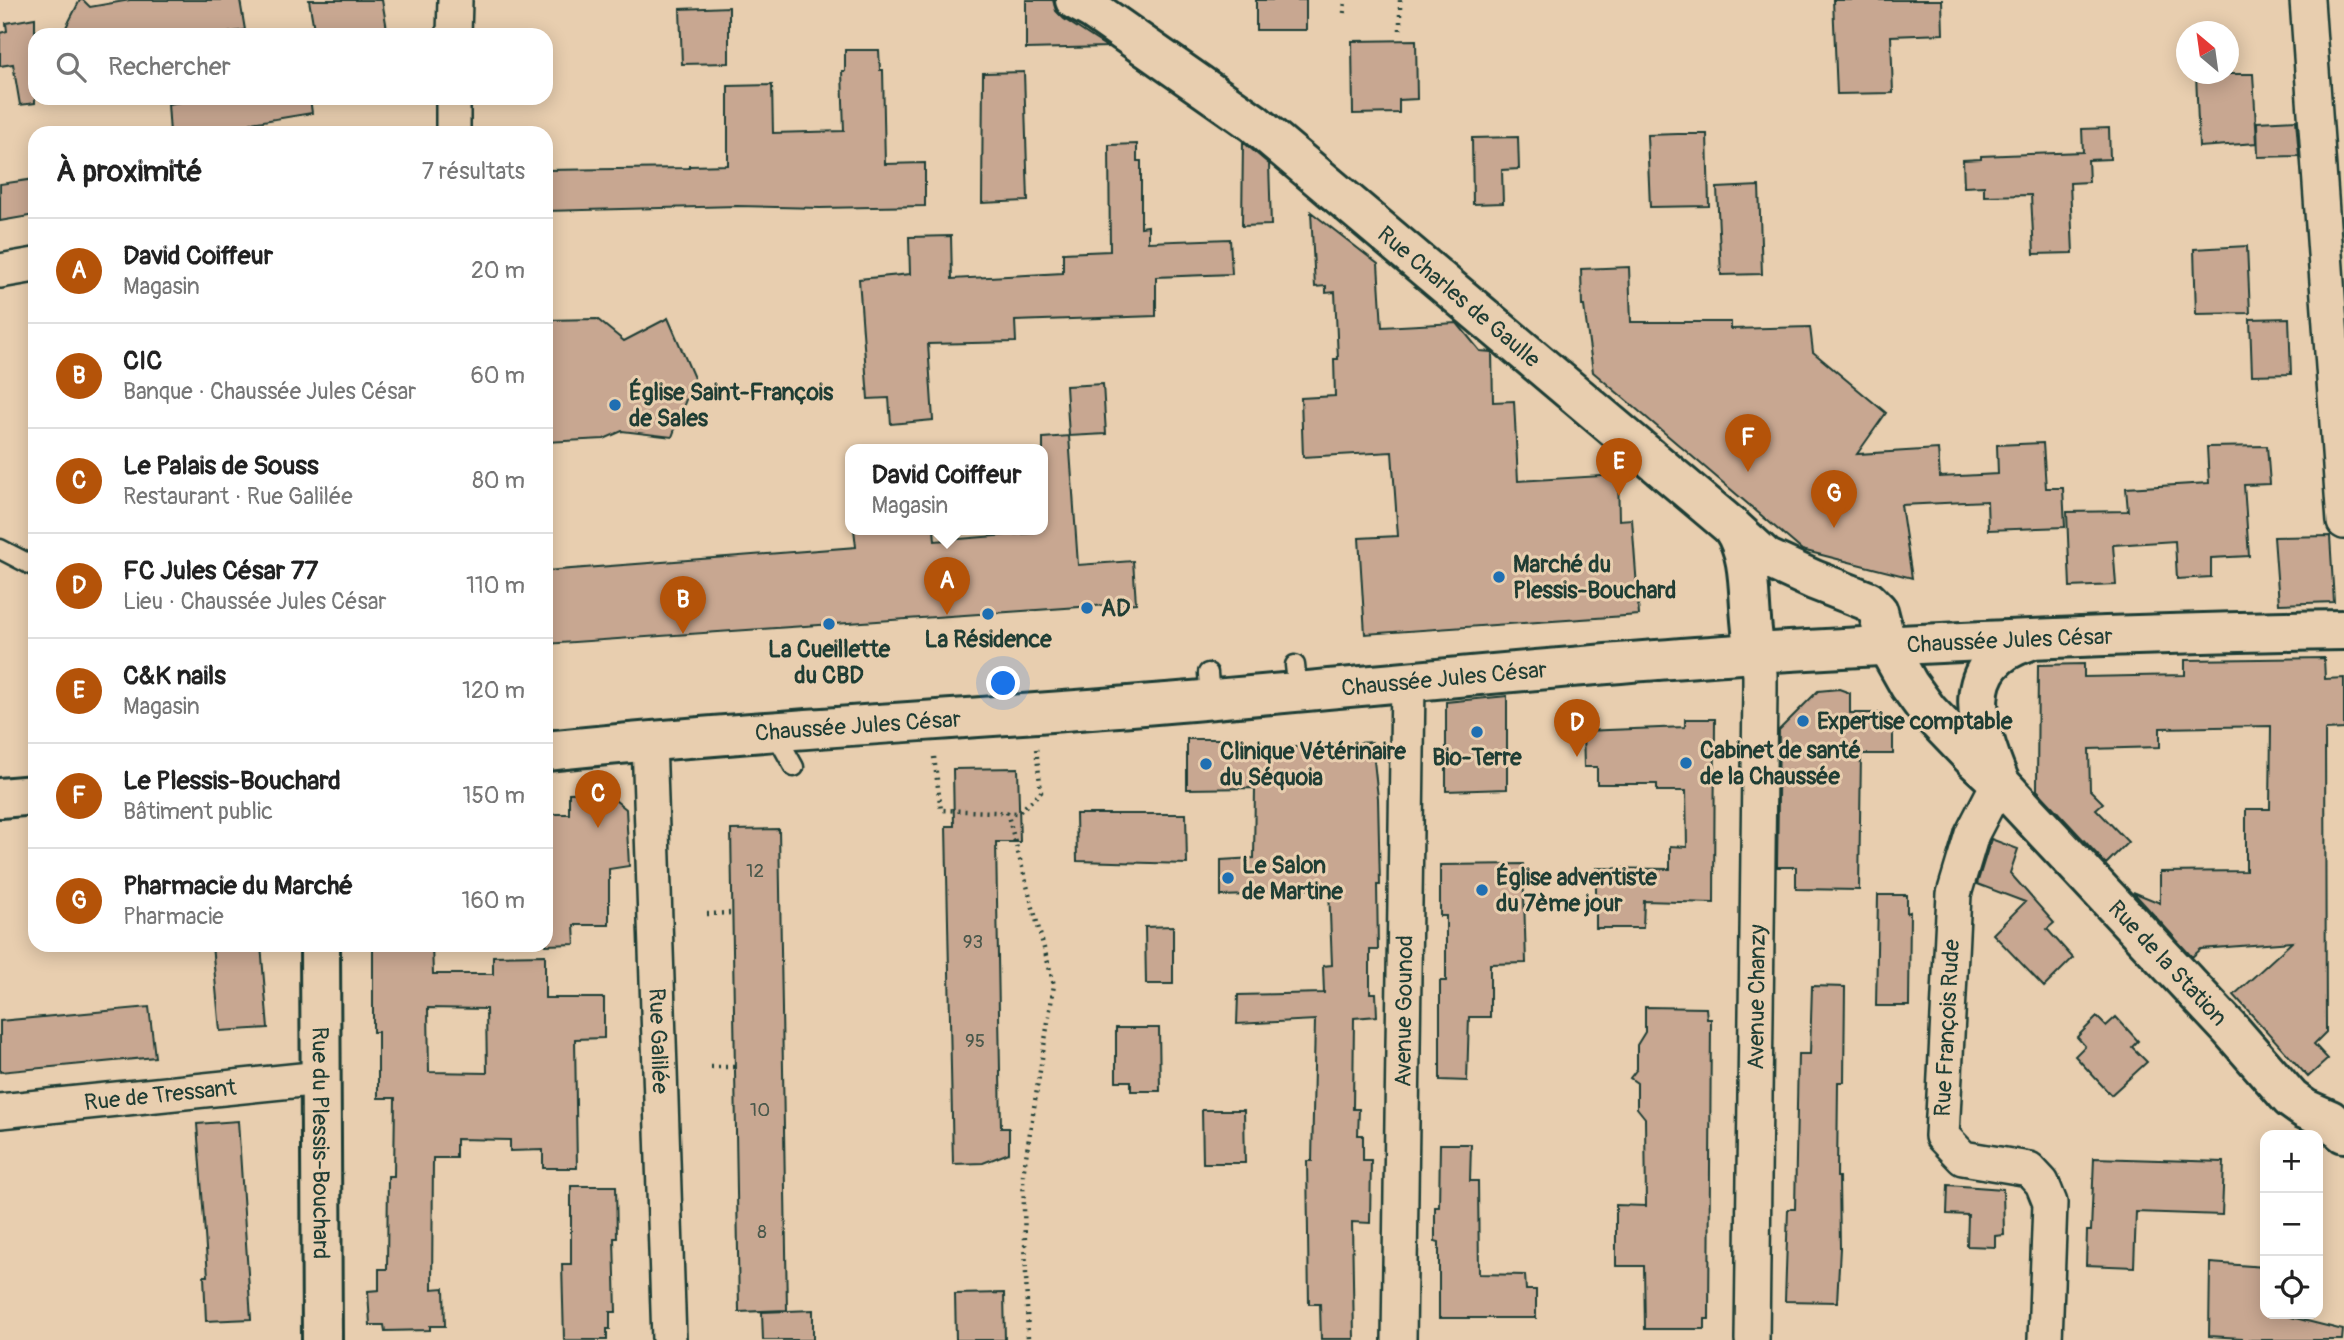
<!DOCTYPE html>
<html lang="fr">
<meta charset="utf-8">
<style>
:root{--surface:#fff;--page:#f2f2f2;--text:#222;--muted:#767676;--line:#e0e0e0;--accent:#b45309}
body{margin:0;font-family:Pangolin,sans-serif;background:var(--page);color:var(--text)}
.controls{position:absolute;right:21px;bottom:21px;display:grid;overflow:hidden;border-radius:14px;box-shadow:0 4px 18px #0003}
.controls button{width:63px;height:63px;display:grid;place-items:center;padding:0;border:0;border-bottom:2px solid var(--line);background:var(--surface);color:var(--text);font:35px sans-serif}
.compass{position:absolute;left:2176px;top:21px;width:63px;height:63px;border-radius:50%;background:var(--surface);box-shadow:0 4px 18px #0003;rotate:331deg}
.you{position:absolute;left:1004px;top:684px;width:24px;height:24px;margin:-18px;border:5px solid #fff;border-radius:50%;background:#1a73e8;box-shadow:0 0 0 10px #1a73e833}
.badge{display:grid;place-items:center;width:46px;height:46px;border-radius:50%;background:var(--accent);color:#fff;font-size:23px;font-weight:700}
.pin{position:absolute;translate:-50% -58px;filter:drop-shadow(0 2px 4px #0008)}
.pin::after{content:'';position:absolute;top:37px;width:24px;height:21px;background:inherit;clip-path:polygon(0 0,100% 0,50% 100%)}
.popup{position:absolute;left:845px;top:444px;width:203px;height:91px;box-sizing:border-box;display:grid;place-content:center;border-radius:14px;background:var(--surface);filter:drop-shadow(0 2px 5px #0005);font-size:23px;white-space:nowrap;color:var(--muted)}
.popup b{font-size:26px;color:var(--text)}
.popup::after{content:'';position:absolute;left:50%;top:100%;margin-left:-14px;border:14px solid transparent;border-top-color:var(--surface)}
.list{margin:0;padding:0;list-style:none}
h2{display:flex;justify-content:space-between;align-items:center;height:91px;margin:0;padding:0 28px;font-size:30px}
h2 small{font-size:23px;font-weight:400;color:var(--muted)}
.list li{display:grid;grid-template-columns:46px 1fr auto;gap:21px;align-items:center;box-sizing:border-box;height:105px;padding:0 28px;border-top:2px solid var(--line)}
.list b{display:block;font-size:26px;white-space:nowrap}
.list p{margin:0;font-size:23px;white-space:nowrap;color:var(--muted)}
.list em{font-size:23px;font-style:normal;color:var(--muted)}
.icon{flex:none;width:38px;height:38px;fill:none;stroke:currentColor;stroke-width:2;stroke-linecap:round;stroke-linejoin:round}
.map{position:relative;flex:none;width:2344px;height:1340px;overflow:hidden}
.search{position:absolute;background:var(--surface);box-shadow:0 4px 18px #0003;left:28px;top:28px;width:525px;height:77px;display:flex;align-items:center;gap:18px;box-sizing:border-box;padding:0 24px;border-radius:21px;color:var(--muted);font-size:26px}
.panel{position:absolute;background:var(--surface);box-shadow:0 4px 18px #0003;left:28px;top:126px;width:525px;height:826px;border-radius:21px}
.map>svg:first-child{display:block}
.building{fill:#c8a791;stroke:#1f3d34;stroke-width:2;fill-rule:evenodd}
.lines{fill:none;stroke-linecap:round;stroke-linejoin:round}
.service-casing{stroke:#1f3d34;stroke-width:23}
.minor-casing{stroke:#1f3d34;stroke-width:38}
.tertiary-casing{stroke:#1f3d34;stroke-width:44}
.path{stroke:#1f3d34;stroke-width:4.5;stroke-dasharray:2 5;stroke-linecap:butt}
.service{stroke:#e8ceaf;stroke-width:18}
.minor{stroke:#e8ceaf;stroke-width:33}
.tertiary{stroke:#e8ceaf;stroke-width:38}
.poi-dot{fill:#1f6fb2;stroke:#e8ceaf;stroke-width:2.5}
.labels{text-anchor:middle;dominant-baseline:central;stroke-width:6;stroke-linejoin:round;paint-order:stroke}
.number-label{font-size:19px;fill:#49584b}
.street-label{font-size:23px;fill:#1f3d34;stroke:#e8ceaf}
.poi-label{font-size:23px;font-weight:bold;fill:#1f3d34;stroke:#e8ceaf;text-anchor:start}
</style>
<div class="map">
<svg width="2344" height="1340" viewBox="0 0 2344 1340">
<rect width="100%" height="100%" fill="#e8ceaf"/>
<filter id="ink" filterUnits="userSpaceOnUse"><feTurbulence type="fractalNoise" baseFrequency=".0143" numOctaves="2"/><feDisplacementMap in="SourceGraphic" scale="14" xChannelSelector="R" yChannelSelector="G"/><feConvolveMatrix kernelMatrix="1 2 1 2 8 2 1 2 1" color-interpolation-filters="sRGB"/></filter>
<g filter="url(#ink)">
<path class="building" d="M80 0H83L90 7 130 0H240L245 30 216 35H62Z
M309 0H382L388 35H315Z
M1026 0H1053L1056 11 1064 19 1107 47 1026 49Z
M1256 0H1306V30H1256Z
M1833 0H1942L1943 34 1891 36 1893 93 1837 94Z
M729 7V63L682 64 680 9Z
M35 18V103L20 105 13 64 0 66V33L7 31 6 23Z
M1416 40 1417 99 1399 100V113L1353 114 1352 41Z
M845 50H879L880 70H883L885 164 925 163V206L820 208 737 206 546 211V170L689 168V166L728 165V86L772 85 773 133 844 131 842 71H845Z
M1024 72 1028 201 982 203 983 73Z
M2196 74H2253L2257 143 2199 147Z
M208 98H310L312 113 251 123 253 133H170L168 104Z
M2296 120 2299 156 2258 157 2257 122Z
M2109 128 2110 159 2088 160 2089 182 2070 183 2073 253 2034 254 2031 195 1984 196V186L1964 187 1963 160 1981 159V156L2083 152 2082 129Z
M1678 134H1707L1709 206 1650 207 1647 135Z
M1518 137 1519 169 1502 170 1503 203 1473 204 1472 138Z
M1243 142 1269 164 1271 225 1242 226Z
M1137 144V161H1141V227L1148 226V242L1230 239 1232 274 1156 277V316L1015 321 1016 342 928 344 933 420 891 424 889 398 868 399 859 279 910 274 909 237 951 236 952 279 1063 273V253L1110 251 1109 145Z
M35 179V215L0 221V184Z
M1759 186 1762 274 1721 275 1717 188Z
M1311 212 1378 264 1382 327 1457 323 1480 351 1492 352 1493 402 1514 401 1518 481 1618 475 1619 520 1632 519 1639 615 1365 634 1359 538 1398 536 1392 452 1303 457 1301 398 1335 396 1334 359H1338L1335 292 1326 293V286L1315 287Z
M2247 246 2250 313 2196 314 2194 249Z
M1629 267 1631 322H1731V329L1810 327 1813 352 1886 413 1857 454 1938 449 1940 477 1998 474 1997 445 2043 443 2046 488H2063L2065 527 1988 530 1987 501 1901 505 1912 578 1802 550 1593 372 1584 306H1582L1581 269Z
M668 318 694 378 672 437 622 431 604 439 546 442V320L597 319 624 341Z
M2289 318 2291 374 2252 375 2250 319Z
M1103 384 1106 434 1069 436 1066 386Z
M1069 436 1078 565 1133 561 1136 603 546 644V571L856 547 854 529H934L935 541 1032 533 1031 529H1043V438Z
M2267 446 2270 484 2244 485 2249 556 2211 558V577L2177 579 2175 541 2113 545 2116 585 2070 587 2067 512 2128 511 2126 488 2209 483 2207 447Z
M2330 536 2334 602 2279 604 2274 537Z
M2324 658 2325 679 2344 678V729L2325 730 2326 1032 2314 1044 2328 1059 2308 1077 2234 995 2292 942 2201 949 2192 957 2133 892 2160 903V872L2246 871V809H2270L2271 726 2160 728V747L2089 749 2090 790 2103 803 2096 809 2128 842 2106 864 2037 790 2038 665 2084 664V677L2185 675V660Z
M1839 689 1850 693V713H1880V723H1893V754H1861L1859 890 1796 889V867H1777L1779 730 1818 691Z
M1507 696V789L1446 791V702Z
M1685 719H1715L1714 903 1644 901 1643 928H1596V868L1670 869V846L1687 847 1686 791H1657V784H1597V767H1584L1583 731 1685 727Z
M1187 739H1225V751L1372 742 1378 798 1380 885H1377L1378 950H1370V993H1376L1377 1016 1354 1018 1353 1109H1359L1358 1135H1363V1160H1371L1370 1223 1352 1222 1354 1339H1321L1320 1304H1309L1307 1161H1312L1315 1020 1237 1024 1238 995 1324 993 1323 966 1332 965 1329 888 1250 892V895L1221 896V860L1254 858 1255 788 1187 789Z
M1018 768 1020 842H996L1001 1128H1009V1153L983 1163 953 1164 946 826H954L953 769Z
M605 792 626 809 629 866 609 869V925H574L575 944 546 945V814H569V793Z
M1076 814H1186L1187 864 1077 861Z
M779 829 787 1310 739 1312 731 830Z
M1991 839 2018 849 2010 873 2054 923 2047 929 2073 958 2044 987 1993 934 2025 902 1977 884Z
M1523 864 1526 963 1490 964V1017H1469L1467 1081 1440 1080V981H1446V916H1440V865Z
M1878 895H1907V913L1910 912 1909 1006H1876Z
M1173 926V984H1146L1145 927Z
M212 945H261L268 1028 220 1031Z
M373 945H432L433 974H493V956L545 955V998H604V1038L575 1039 577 1168H543V1150L510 1151V1140L456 1139V1158H433L432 1289 444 1288 445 1326H430V1330L385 1331 384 1325H370L368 1291 379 1290V1269H387L388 1176H394L395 1098H378V1032H373ZM428 1008 486 1009 487 1073 429 1072Z
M1812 986 1845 987 1844 1082H1838L1837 1177H1839L1840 1248 1837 1302 1785 1301 1788 1209H1795L1798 1054H1810Z
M149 1007 155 1057 0 1072V1021Z
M1645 1007 1706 1008 1707 1019H1711L1709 1319H1705V1329H1645L1644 1266H1616V1205L1646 1206 1645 1118 1637 1108V1083L1630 1078 1637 1069V1045L1645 1032Z
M2097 1017 2106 1026 2116 1017 2138 1041 2132 1047 2147 1062 2111 1095 2075 1056 2085 1046 2077 1037Z
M1116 1028H1159L1160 1091H1131V1081H1116Z
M1202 1110H1244L1245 1163H1203Z
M238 1121 251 1319 206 1321 204 1276H208L197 1124Z
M1440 1144H1471L1470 1181H1478L1479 1274 1525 1275 1526 1290H1536V1318H1439V1242L1435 1241V1207H1439Z
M2094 1158 2224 1162 2222 1215 2136 1212 2134 1267 2086 1265 2087 1231H2091Z
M1948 1185 2003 1189 2004 1235 1995 1236V1247L1967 1246 1968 1215 1947 1214Z
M571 1186H616L617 1238H614L616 1312H610V1329H607V1340H564L562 1264H571Z
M2210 1263 2265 1267V1314H2279L2343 1330 2342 1340H2242V1338L2209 1336Z
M1004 1293 1005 1340H956L955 1294Z
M813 1310V1340H763L762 1312Z"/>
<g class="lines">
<g class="service-casing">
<path id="service" d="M0 549 35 567
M1295 665 1298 692
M1208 673 1210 700
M774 731 794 767"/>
</g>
<g class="minor-casing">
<g id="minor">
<path d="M2307 0 2344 522"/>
<path d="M454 35 455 0"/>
<path d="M453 133V98"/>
<path d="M0 271 35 265"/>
<path id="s1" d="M649 740 669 1340"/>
<path d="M1999 782 1972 834 1954 894 1942 1136 1963 1158 2029 1169 2042 1183 2050 1203 2045 1340"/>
<path id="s2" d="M0 1111 321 1078"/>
<path id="s3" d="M1399 1340 1408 681"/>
<path id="s4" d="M1752 1340 1760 689V674L1756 653"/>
</g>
</g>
<g class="tertiary-casing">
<g id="tertiary">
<path id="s5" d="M1075 0 1093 10 1254 123 1732 527C1756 561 1745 613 1756 653"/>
<path id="s6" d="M1732 527 1766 558 1814 580 1868 601 1878 611 1887 646 1909 685 1928 711 1975 760 1999 782 2231 1030 2291 1099 2305 1109 2330 1120 2344 1133"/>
<path id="s7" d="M546 751C768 728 992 719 1214 699 1395 684 1575 664 1756 653 1951 641 2148 633 2344 630"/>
<path d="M1999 780C1976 726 1957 663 2028 641"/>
<path d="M0 798 35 795"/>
<path id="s8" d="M320 945 322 1340"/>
</g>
</g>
<path class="path" d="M1400 0V31
M1344 13 1345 0
M934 757 941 810 1018 813 1041 792 1036 748
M1007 812 1054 985 1023 1175 1028 1340
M707 914 732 913
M711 1067H735"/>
<use href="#service" class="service"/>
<use href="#minor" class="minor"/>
<use href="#tertiary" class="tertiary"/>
</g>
</g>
<g class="poi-dot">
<circle cx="615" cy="405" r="7"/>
<circle cx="1499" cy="577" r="7"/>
<circle cx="1087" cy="608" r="7"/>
<circle cx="988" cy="614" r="7"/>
<circle cx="829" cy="624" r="7"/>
<circle cx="1803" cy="721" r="7"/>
<circle cx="1477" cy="732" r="7"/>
<circle cx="1686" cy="763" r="7"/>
<circle cx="1206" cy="764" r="7"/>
<circle cx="1228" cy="878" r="7"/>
<circle cx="1482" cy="890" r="7"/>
</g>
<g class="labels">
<g class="number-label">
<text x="755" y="871">12</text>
<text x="973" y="942">93</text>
<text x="975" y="1041">95</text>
<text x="760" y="1110">10</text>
<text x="762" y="1232">8</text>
</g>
<g class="street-label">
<text stroke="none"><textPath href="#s5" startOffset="486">Rue Charles de Gaulle</textPath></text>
<text stroke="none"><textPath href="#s7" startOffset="1468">Chaussée Jules César</textPath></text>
<text stroke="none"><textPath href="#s7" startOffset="901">Chaussée Jules César</textPath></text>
<text stroke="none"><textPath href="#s7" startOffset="313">Chaussée Jules César</textPath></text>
<text stroke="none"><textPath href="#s6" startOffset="632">Rue de la Station</textPath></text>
<text stroke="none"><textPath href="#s4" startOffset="343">Avenue Chanzy</textPath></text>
<text stroke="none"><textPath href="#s3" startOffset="329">Avenue Gounod</textPath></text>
<text transform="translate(1947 1028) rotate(-87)">Rue François Rude</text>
<text stroke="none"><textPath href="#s1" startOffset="301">Rue Galilée</textPath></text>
<text stroke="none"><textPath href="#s2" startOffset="161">Rue de Tressant</textPath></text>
<text stroke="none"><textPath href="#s8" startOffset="198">Rue du Plessis-Bouchard</textPath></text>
</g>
<g class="poi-label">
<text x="629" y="392">Église Saint-François<tspan x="629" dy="26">de Sales</tspan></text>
<text x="1513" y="564">Marché du<tspan x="1513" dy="26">Plessis-Bouchard</tspan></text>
<text x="1101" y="608">AD</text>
<text x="988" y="639" text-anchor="middle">La Résidence</text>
<text x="829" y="649" text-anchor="middle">La Cueillette<tspan x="829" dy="26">du CBD</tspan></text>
<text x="1817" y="721">Expertise comptable</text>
<text x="1700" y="750">Cabinet de santé<tspan x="1700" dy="26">de la Chaussée</tspan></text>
<text x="1220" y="751">Clinique Vétérinaire<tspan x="1220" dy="26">du Séquoia</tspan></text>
<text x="1477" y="757" text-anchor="middle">Bio-Terre</text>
<text x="1242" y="865">Le Salon<tspan x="1242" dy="26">de Martine</tspan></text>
<text x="1496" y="877">Église adventiste<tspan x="1496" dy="26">du 7ème jour</tspan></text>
</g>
</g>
</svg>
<div class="controls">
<button>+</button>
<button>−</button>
<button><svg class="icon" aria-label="locate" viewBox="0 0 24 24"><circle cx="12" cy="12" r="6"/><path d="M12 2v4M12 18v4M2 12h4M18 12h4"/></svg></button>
</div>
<svg class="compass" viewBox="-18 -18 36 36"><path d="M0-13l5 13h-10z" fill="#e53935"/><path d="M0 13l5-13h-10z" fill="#767676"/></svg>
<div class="you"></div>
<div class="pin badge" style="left:947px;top:615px">A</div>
<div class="popup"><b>David Coiffeur</b>Magasin</div>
<div class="pin badge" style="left:683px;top:634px">B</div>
<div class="pin badge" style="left:598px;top:828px">C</div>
<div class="pin badge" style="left:1577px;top:757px">D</div>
<div class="pin badge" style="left:1619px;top:496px">E</div>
<div class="pin badge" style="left:1748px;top:472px">F</div>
<div class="pin badge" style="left:1834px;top:528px">G</div>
<div class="search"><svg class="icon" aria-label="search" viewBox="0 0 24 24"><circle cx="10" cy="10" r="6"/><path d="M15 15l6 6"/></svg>Rechercher</div>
<section class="panel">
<h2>À proximité<small>7 résultats</small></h2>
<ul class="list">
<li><span class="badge">A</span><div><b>David Coiffeur</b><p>Magasin</p></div><em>20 m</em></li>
<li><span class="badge">B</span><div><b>CIC</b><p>Banque · Chaussée Jules César</p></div><em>60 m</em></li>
<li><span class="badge">C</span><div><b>Le Palais de Souss</b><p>Restaurant · Rue Galilée</p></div><em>80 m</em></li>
<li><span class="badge">D</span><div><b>FC Jules César 77</b><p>Lieu · Chaussée Jules César</p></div><em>110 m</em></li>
<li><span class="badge">E</span><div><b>C&amp;K nails</b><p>Magasin</p></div><em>120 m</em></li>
<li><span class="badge">F</span><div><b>Le Plessis-Bouchard</b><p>Bâtiment public</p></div><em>150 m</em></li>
<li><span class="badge">G</span><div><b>Pharmacie du Marché</b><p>Pharmacie</p></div><em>160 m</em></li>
</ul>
</section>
</div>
